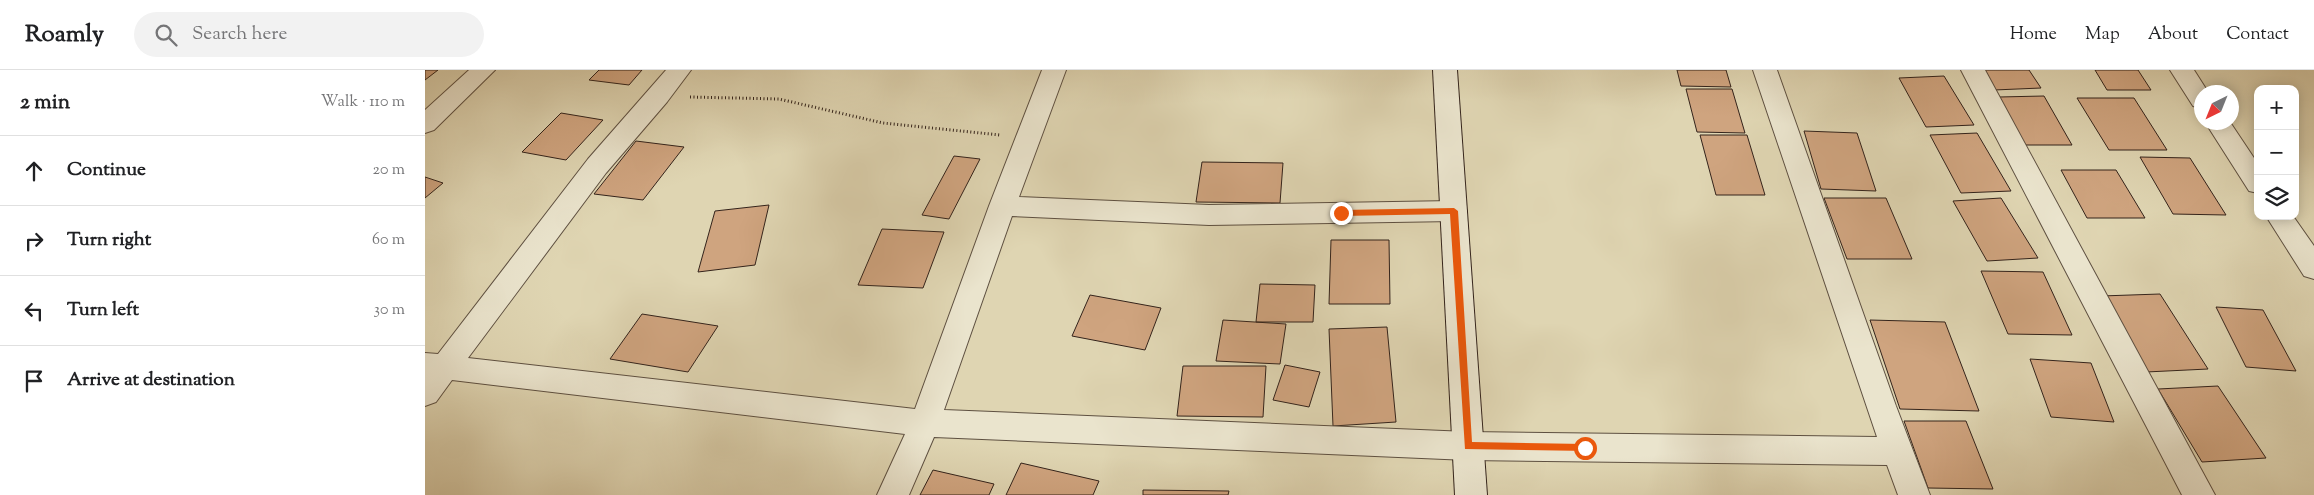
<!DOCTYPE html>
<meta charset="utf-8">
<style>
:root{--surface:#fff;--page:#f2f2f2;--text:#202124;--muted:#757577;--line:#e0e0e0}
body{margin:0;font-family:"Sorts Mill Goudy",serif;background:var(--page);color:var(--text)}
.controls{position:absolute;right:15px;top:15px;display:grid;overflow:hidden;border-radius:10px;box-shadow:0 2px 12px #0003}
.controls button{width:45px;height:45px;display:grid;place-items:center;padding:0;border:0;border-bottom:1px solid var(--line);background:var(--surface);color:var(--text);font:25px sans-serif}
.compass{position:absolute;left:1769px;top:15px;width:45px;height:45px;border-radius:50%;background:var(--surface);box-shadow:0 2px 12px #0003;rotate:223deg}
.stop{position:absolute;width:15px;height:15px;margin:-11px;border:4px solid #ea580c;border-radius:50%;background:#fff}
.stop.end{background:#ea580c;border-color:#fff;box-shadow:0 1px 5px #0008}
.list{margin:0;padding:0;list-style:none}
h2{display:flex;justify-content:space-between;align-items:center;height:65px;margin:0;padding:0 20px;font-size:21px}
h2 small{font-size:16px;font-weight:400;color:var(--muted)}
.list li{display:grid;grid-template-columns:32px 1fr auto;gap:15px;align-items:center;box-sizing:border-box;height:70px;padding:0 20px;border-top:1px solid var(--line)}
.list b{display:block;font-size:19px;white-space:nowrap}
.list em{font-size:16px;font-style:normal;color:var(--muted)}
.icon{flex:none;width:28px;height:28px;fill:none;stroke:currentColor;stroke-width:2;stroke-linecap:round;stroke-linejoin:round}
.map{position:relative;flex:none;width:1889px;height:425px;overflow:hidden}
header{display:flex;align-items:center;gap:30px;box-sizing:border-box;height:70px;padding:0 25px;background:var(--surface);border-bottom:1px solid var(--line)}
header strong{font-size:24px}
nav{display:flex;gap:28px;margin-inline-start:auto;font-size:18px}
.search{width:350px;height:45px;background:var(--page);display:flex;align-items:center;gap:12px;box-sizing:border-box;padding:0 18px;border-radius:28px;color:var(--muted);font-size:19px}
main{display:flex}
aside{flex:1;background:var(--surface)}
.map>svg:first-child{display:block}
.building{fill:#cfa47f;stroke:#33231b}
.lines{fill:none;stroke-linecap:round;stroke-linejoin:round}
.minor-casing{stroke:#5e5041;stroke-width:2}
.secondary-casing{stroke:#33231b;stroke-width:2}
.path{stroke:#33231b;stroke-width:3;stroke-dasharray:1 2.5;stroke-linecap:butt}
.minor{fill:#eae4cd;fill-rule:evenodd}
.secondary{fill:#eae4cd;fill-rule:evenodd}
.route{fill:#ea580c}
</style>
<header>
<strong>Roamly</strong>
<div class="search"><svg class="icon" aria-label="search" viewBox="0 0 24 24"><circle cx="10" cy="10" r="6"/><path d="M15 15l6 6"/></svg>Search here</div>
<nav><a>Home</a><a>Map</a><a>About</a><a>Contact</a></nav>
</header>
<main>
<aside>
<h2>2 min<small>Walk · 110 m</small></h2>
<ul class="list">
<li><svg class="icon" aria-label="ahead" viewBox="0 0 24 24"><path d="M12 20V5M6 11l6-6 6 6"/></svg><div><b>Continue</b></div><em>20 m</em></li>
<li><svg class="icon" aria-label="right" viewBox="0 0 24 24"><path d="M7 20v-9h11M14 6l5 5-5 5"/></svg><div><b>Turn right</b></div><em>60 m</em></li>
<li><svg class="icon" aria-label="left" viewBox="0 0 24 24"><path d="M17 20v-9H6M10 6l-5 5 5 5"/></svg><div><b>Turn left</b></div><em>30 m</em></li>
<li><svg class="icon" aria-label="arrive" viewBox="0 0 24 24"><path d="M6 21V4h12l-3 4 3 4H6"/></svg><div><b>Arrive at destination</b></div></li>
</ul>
</aside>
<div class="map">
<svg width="1889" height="425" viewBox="0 0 1889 425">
<rect width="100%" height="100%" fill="#dfd5b2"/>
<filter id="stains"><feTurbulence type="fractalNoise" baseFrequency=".004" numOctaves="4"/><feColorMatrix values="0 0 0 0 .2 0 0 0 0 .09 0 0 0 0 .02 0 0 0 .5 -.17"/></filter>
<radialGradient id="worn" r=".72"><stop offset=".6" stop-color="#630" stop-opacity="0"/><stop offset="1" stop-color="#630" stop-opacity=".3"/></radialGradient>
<path class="building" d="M0 0H13L0 10Z
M174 0H217L204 15 164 10Z
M1252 0H1301L1306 17 1256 16Z
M1557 0H1604L1616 18 1569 20Z
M1670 0H1713L1726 20H1682Z
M1519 6 1549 55 1501 57 1474 8Z
M1261 19H1307L1320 63 1272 62Z
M1619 26 1647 75H1600L1574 27Z
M1652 28H1709L1742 80H1684Z
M136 43 178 50 141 90 97 82Z
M1379 61 1432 63 1451 121 1396 119Z
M1552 63 1586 121 1536 123 1505 65Z
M1275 65H1322L1340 125H1291Z
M211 71 259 77 218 130 169 124Z
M529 86 555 89 524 149 497 145Z
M1715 87 1765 88 1801 145 1748 144Z
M777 92 858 93 855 133 771 132Z
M1636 100H1691L1720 148H1662Z
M0 107 18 113 0 128Z
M1399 128H1461L1487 189H1422Z
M1576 128 1613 188 1562 191 1528 131Z
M344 135 330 195 273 202 290 141Z
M457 159 519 162 498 218 433 215Z
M906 170H964L965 234H904Z
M1556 201 1618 202 1647 265 1583 264Z
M835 214 890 215 888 252H831Z
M1735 224 1783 299 1721 302 1676 226Z
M665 225 736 238 720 280 647 266Z
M1791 237 1838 240 1871 301 1821 297Z
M217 244 293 256 263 302 185 289Z
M798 250 861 254 855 294 791 291Z
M1445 250 1520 252 1554 341 1475 339Z
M962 257 971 352 908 356 904 259Z
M1605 289 1666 293 1689 352 1626 347Z
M860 295 895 302 884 337 848 330Z
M758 296H841L838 347 752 346Z
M1793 316 1841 388 1777 392 1733 319Z
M1479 351H1541L1568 419 1503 418Z
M596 393 674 411 668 425H581Z
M508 400 569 414 564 425H495Z
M718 420 804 421 803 425H718Z"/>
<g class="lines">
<g class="minor-casing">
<path id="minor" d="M44 0H70L9 60 0 63V40Z
M241 0H266L242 32 181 103 43 288 490 339 564 136 617 0H641L594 127 784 135 1029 131 1038 134 1042 141 1038 148 1029 151 784 155 587 146 519 340 1043 362 1452 367 1328 0H1352L1471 336 1505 425H1473L1462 395 1043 390 509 367 484 425H452L480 364 27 310 11 332 0 336V283L13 284 163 89Z
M1536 0H1560L1790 425H1757Z
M1745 0H1769L1783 22H1776V38L1768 36Z
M1780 52H1805L1833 94V123L1824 121Z
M1841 146H1868L1889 176V209L1879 206Z"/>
</g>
<g class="secondary-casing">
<path id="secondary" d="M1008 0H1032L1062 425H1030Z"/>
</g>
<path class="path" d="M265 27 354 29 458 53 575 65"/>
<use href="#minor" class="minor"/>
<use href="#secondary" class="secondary"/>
</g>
<path class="route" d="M1029 138 1033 141 1047 372 1160 374 1165 378 1163 381 1040 379 1025 144 916 146 912 143 916 140Z"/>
<rect width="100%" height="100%" filter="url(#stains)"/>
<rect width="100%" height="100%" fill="url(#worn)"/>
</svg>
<div class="controls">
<button>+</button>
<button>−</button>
<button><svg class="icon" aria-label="layers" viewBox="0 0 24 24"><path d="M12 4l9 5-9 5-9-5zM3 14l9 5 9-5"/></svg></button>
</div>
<svg class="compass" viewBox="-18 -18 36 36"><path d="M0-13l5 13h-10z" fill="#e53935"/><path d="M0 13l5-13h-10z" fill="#757577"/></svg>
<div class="stop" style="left:1160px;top:378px"></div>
<div class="stop end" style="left:916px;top:143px"></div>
</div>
</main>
